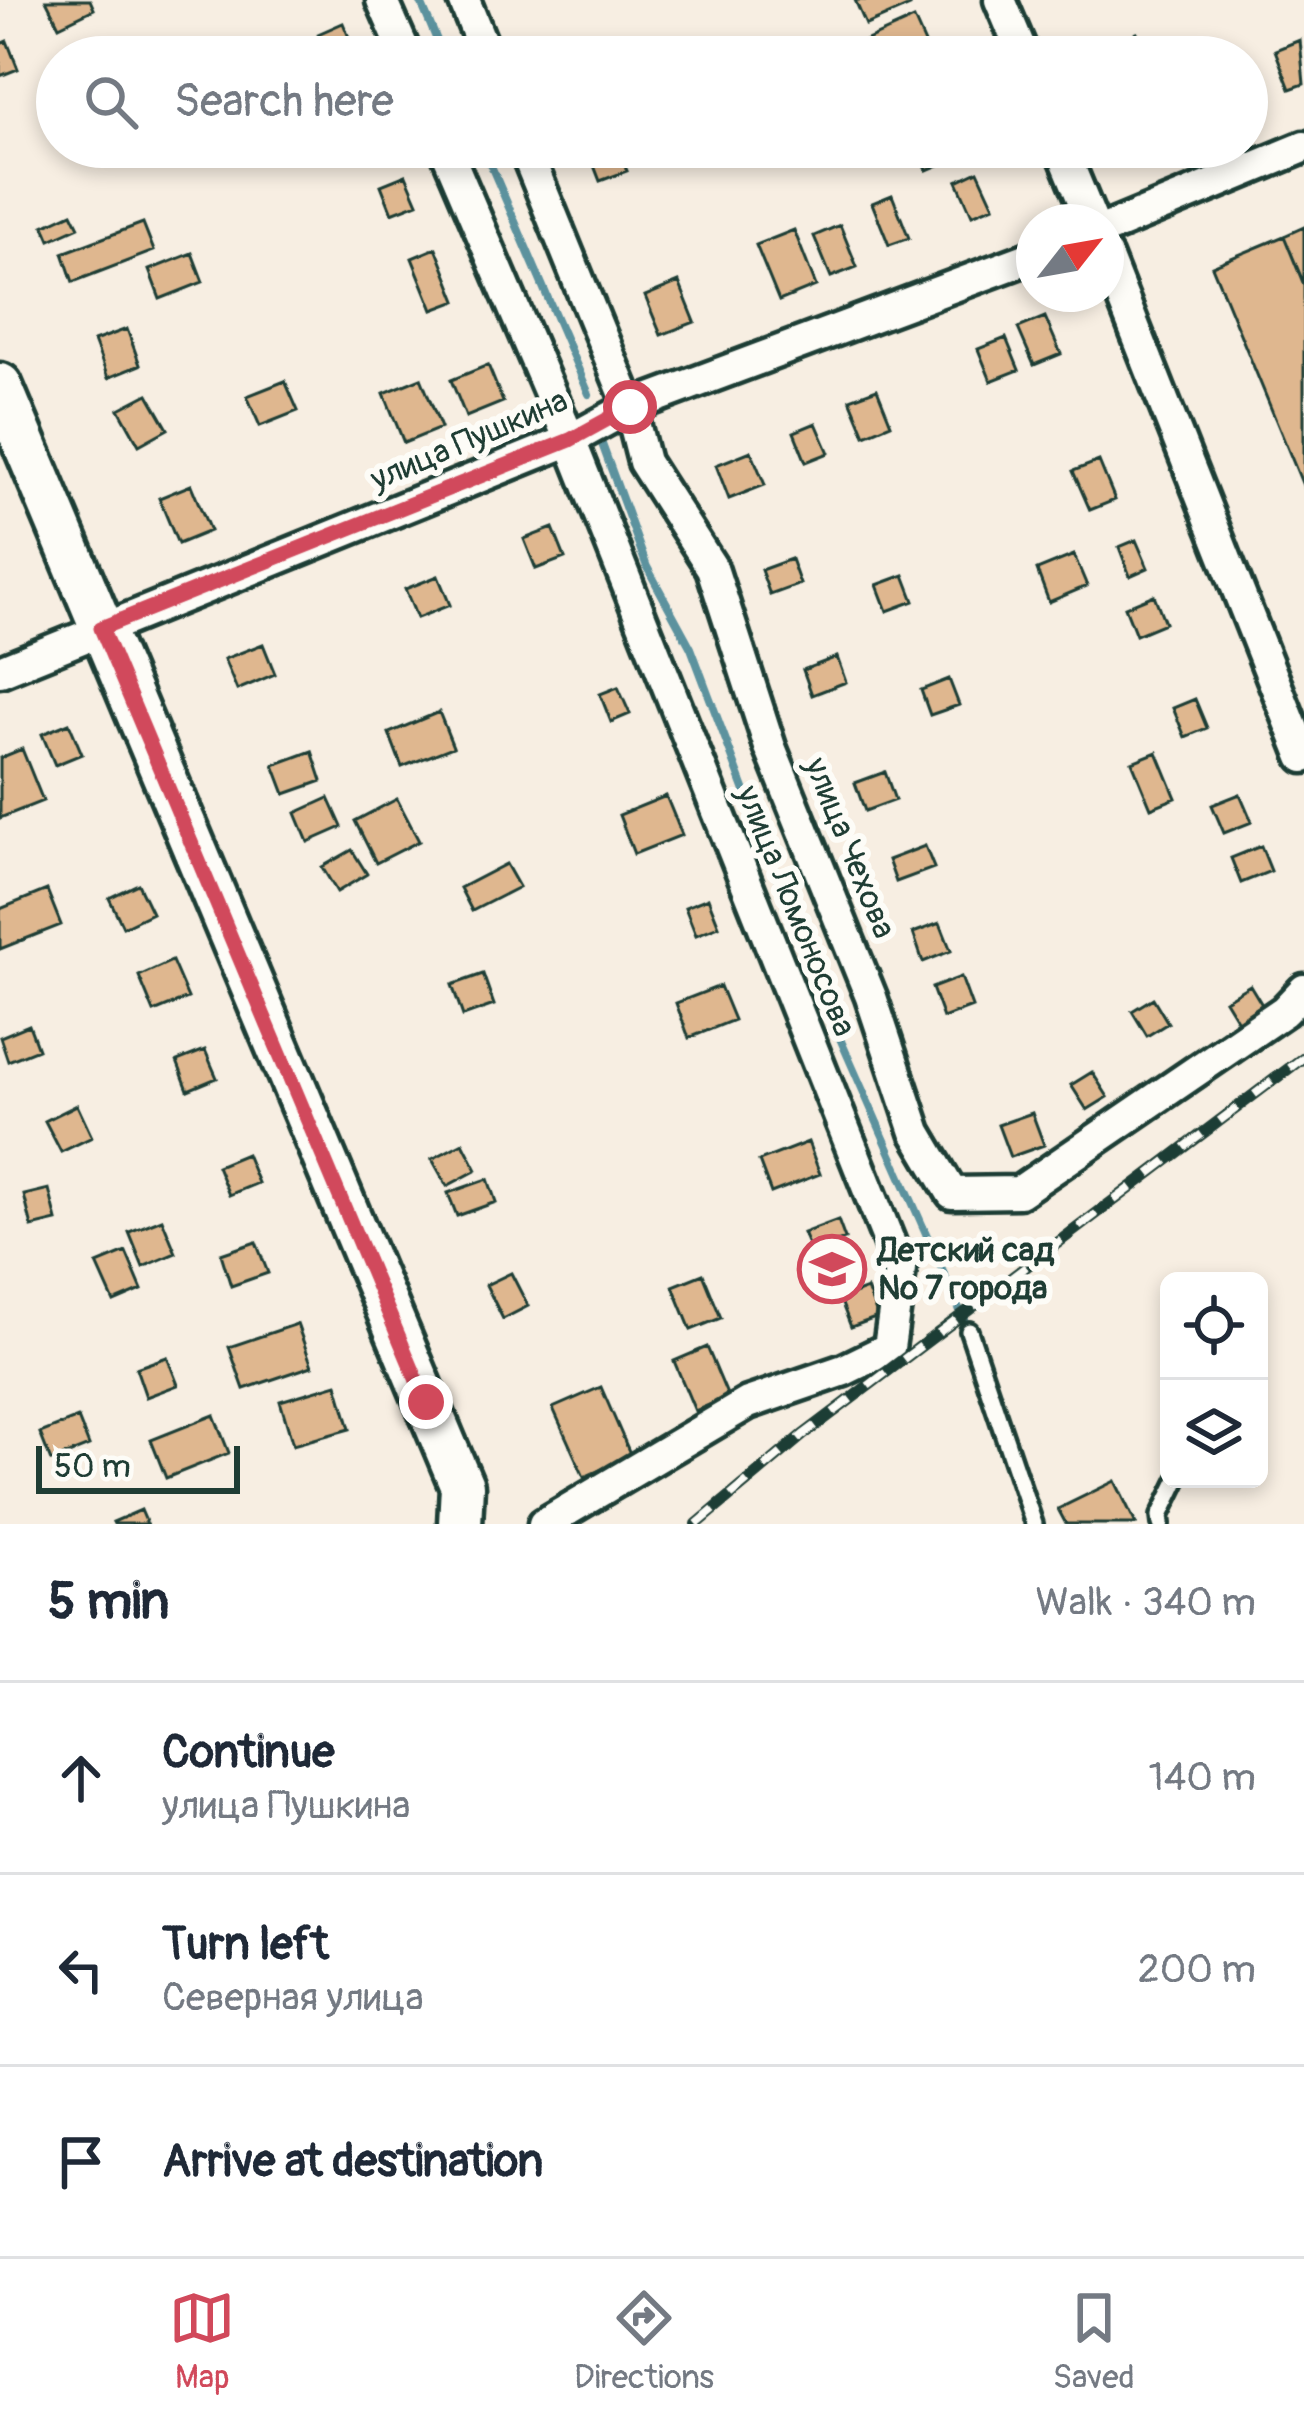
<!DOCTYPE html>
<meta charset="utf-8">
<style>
:root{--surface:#fff;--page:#f6f6f7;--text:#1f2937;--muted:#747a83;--line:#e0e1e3;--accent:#d1495b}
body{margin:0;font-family:Pangolin,sans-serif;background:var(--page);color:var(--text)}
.controls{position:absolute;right:36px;bottom:36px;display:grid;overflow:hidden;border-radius:18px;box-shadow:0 6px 18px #0003}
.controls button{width:108px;height:108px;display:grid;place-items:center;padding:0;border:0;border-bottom:3px solid var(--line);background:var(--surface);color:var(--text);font:60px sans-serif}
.compass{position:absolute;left:1016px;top:204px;width:108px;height:108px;border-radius:50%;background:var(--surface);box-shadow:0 6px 18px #0003;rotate:59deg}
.scale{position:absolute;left:36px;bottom:30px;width:204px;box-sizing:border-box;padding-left:12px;border:6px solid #1f3d34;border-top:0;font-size:33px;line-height:42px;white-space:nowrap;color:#1f3d34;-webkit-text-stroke:9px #fdfcf7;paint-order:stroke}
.stop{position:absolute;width:36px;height:36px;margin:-27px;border:9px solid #d1495b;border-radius:50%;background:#fff}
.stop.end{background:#d1495b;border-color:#fff;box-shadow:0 3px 12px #0008}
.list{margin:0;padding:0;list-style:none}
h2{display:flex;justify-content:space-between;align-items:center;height:156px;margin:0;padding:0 48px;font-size:51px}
h2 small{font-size:39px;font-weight:400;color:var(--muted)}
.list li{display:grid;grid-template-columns:78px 1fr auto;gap:36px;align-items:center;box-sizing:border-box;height:192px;padding:0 48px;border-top:3px solid var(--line)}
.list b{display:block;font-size:45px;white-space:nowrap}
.list p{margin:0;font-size:39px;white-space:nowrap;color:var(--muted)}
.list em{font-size:39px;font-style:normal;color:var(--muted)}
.icon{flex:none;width:66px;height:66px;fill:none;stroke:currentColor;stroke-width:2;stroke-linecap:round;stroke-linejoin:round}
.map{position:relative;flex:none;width:1304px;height:1524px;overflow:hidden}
.search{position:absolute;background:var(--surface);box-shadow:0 6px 18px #0003;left:36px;right:36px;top:36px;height:132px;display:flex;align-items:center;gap:30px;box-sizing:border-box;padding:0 42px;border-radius:66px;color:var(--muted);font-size:45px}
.sheet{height:732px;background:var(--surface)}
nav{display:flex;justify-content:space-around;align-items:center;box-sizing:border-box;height:168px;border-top:3px solid var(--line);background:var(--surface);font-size:33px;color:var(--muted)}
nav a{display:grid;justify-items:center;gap:6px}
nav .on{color:var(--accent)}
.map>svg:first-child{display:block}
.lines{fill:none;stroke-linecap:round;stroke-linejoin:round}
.stream{stroke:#5c929e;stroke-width:8}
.building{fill:#dfb78f;stroke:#1f3d34;stroke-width:3}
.service-casing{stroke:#1f3d34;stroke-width:24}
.minor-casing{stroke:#1f3d34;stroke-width:39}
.secondary-casing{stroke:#1f3d34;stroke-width:51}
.service{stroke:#fdfcf7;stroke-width:15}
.minor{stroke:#fdfcf7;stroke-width:30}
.secondary{stroke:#fdfcf7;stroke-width:42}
.rail-casing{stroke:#1f3d34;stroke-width:12}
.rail{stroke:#fdfcf7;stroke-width:8;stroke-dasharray:22;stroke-linecap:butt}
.route{stroke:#d1495b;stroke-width:15}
.labels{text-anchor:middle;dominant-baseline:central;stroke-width:12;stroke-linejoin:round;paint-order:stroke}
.street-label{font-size:33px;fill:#1f3d34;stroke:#fdfcf7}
.poi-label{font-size:33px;font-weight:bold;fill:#1f3d34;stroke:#fdfcf7;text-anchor:start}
</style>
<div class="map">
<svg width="1304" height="1524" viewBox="0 0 1304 1524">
<rect width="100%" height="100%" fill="#f7eee2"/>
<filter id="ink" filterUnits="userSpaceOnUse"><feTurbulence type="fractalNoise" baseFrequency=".00833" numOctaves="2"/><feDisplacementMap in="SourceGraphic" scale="24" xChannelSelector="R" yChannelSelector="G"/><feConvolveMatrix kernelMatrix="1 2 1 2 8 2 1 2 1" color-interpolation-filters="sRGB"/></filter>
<g filter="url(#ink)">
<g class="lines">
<path class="stream" d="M420 0 444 57
M483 147 589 394
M602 444 647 567 691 648 827 1009 969 1331"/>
</g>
<path class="building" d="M46 0H90L94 9 59 26Z
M855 0H908L910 6 866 25Z
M914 19 930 55 835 57 834 55Z
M343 23 356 54 328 57 318 34Z
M1137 33 1147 57H1121L1114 42Z
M1300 40 1304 84 1290 89 1275 50Z
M7 41 18 69 0 76V44Z
M596 147H617L627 171 600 181 588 150Z
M916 147H966L969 152 927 170Z
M978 171 994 206 972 215 957 181Z
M406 175 418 203 392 213 381 185Z
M892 195 909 238 889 245 872 203Z
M72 213 79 227 50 240 44 226Z
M143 223 154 251 73 282 63 253Z
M840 225 857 267 831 277 814 236Z
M1304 227V284L1284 236Z
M794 230 816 286 779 301 756 245Z
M1284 236 1304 285V488L1212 266Z
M436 248 457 301 433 310 412 258Z
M192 253 203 282 160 299 149 270Z
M679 282 695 322 661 335 645 296Z
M1045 317 1061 354 1034 365 1018 328Z
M127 329 140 365 108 378 94 341Z
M1006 338 1019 370 991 381 978 349Z
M488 365 503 402 466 417 451 380Z
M421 378 441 428 404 443 384 393Z
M285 381 298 411 260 426 247 396Z
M877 389 891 424 865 435 850 399Z
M148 394 168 429 139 445 119 409Z
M816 423 829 453 806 462 794 432Z
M751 451 765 485 729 499 716 465Z
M1099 461 1115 500 1090 510 1073 471Z
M191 485 210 531 178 544 159 498Z
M553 528 565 558 536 569 524 539Z
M1136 540 1148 568 1130 576 1119 547Z
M1074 555 1087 586 1049 602 1037 570Z
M791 559 800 584 770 595 761 570Z
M904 575 914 601 887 611 877 585Z
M438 576 450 605 417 618 405 589Z
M1154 595 1165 623 1136 635 1125 607Z
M263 644 275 674 237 690 224 659Z
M837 657 846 682 812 695 803 670Z
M949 679 959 705 930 715 921 690Z
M618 687 630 714 611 722 600 694Z
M1195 699 1207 728 1185 737 1173 708Z
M439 712 453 747 402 767 389 733Z
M69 723 82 754 55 765 42 734Z
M22 749 43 801 0 818V758Z
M312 751 322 781 285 794 274 765Z
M1157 752 1176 798 1151 808 1132 762Z
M885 772 895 800 865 811 855 783Z
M1240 794 1252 822 1224 833 1212 805Z
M666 796 682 835 634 854 619 815Z
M329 798 342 827 308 842 296 813Z
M397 799 419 841 376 863 355 821Z
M925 846 934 868 896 882 888 860Z
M1261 846 1271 871 1241 883 1231 858Z
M352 850 367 874 337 892 322 867Z
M506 864 519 887 472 911 460 888Z
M138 884 152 913 123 927 109 898Z
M47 890 61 925 0 949V909Z
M708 898 719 926 696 935 685 907Z
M940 923 951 951 923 962 913 933Z
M172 961 188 998 154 1012 139 976Z
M483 974 494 1005 463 1016 452 985Z
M961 977 972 1007 943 1018 932 988Z
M1250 985 1267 1013 1242 1028 1225 1000Z
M720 986 734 1020 689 1038 676 1003Z
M1153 998 1168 1023 1147 1036 1132 1011Z
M29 1025 38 1049 8 1061 0 1037Z
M205 1050 217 1078 188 1090 177 1061Z
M1092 1072 1108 1097 1087 1110 1071 1085Z
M77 1105 92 1137 61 1152 45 1121Z
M1032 1113 1044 1145 1010 1157 998 1125Z
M808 1142 820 1174 771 1193 759 1161Z
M463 1143 477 1170 447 1186 432 1159Z
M246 1154 258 1183 229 1195 217 1166Z
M488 1179 496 1202 457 1216 448 1193Z
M49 1189 57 1221 32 1227 24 1195Z
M162 1219 176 1253 143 1267 129 1232Z
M838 1220 845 1239 811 1252 803 1233Z
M256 1242 268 1273 231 1286 221 1254Z
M126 1252 142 1290 114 1302 97 1264Z
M511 1273 528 1306 503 1319 486 1285Z
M703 1274 721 1318 691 1330 673 1286Z
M867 1289 878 1317 851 1327 840 1299Z
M297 1324 312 1366 244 1389 229 1347Z
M707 1347 728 1397 695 1411 674 1361Z
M167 1357 178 1385 146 1397 136 1368Z
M337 1384 350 1429 293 1445 280 1401Z
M601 1387 631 1456 584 1477 553 1408Z
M214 1415 229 1453 166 1478 151 1440Z
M78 1418 89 1446 51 1461 40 1433Z
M1115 1481 1136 1524H1066L1058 1509Z
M141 1510 147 1524H114L113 1522Z"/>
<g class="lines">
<g class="service-casing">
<path id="service" d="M969 1331 1034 1524
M1161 1524 1160 1516 1178 1479"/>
</g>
<g class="minor-casing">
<path id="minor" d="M382 0 407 57
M464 0 487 57
M1000 0 1024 57
M445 147 570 440 900 1269 889 1348 844 1370 748 1403 544 1524
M524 147 630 407 644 462 712 568 770 747 871 997 916 1132 952 1193 1019 1192 1284 1011 1304 990
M1061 147 1092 222
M1106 229 1304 147
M1106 256 1304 757
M0 671 570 440 630 407 1034 256"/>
</g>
<g class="secondary-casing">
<path id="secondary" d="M0 385 462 1486 460 1524"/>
</g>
<use href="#service" class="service"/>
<use href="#minor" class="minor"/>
<use href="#secondary" class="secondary"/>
<g class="rail-casing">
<path id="rail" d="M697 1524 803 1435 1304 1057"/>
</g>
<use href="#rail" class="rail"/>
</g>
</g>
<g class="lines" filter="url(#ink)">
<path class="route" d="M426 1402 101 628 570 440 630 407"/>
</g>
<defs>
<g id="school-ring" transform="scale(3.45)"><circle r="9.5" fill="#fdfcf7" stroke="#d1495b" stroke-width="1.5"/><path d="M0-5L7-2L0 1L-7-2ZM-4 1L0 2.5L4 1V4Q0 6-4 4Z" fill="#d1495b"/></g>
</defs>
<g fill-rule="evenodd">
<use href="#school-ring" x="832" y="1269"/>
</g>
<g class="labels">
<g class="street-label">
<text transform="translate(469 440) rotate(-23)">улица Пушкина</text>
<text transform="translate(850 848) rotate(68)">улица Чехова</text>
<text transform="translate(796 911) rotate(68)">улица Ломоносова</text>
</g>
<g class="poi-label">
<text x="878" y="1250">Детский сад<tspan x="878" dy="38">№ 7 города</tspan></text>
</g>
</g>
</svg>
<div class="controls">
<button><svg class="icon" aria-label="locate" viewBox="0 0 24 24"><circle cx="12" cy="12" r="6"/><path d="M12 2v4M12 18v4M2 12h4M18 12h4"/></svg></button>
<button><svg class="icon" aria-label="layers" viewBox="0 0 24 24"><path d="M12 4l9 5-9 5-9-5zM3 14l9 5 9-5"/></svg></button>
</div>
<svg class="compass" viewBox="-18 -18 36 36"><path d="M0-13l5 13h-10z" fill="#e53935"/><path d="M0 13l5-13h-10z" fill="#747a83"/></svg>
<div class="scale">50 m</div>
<div class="stop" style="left:630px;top:407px"></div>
<div class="stop end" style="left:426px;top:1402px"></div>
<div class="search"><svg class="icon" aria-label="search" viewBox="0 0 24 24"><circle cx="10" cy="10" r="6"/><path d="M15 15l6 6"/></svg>Search here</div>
</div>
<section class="sheet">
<h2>5 min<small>Walk · 340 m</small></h2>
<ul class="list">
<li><svg class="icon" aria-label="ahead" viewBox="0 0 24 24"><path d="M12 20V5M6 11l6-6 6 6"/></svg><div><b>Continue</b><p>улица Пушкина</p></div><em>140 m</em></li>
<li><svg class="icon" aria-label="left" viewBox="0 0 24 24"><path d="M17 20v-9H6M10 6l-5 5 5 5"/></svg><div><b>Turn left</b><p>Северная улица</p></div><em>200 m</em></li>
<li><svg class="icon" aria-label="arrive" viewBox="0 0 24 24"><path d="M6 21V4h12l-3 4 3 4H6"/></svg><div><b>Arrive at destination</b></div></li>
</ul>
</section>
<nav>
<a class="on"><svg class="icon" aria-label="map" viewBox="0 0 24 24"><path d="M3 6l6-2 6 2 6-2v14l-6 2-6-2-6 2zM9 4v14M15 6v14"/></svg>Map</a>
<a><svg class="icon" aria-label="directions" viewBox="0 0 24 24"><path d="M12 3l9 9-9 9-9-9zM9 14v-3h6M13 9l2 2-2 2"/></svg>Directions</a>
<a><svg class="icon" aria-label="saved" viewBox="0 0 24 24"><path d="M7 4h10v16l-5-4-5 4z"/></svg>Saved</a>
</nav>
